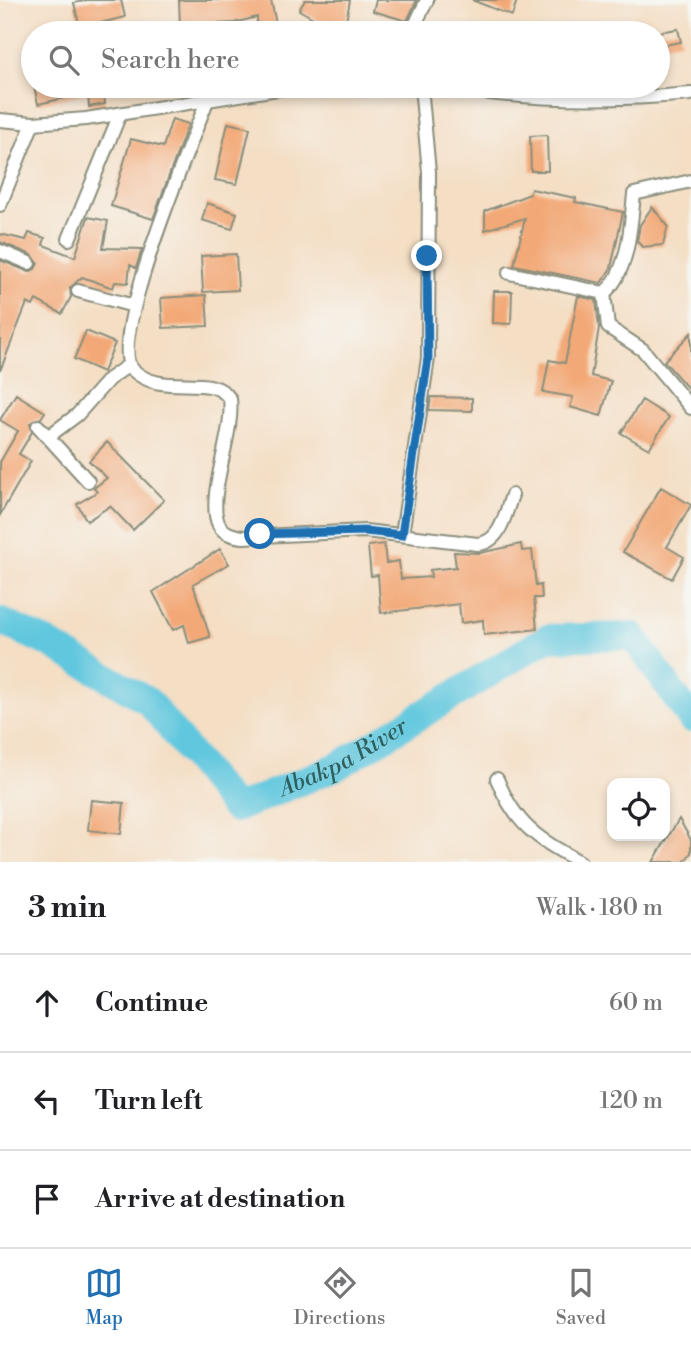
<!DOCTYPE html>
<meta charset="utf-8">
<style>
:root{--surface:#fff;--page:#f6f6f6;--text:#202124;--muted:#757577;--line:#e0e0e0;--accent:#1f6fb2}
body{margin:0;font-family:"Libre Bodoni",serif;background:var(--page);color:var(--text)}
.controls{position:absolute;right:21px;bottom:21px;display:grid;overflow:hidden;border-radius:14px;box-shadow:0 4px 10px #0003}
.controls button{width:63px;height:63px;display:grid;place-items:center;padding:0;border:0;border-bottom:2px solid var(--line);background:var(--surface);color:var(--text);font:35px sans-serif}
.stop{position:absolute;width:21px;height:21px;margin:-16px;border:5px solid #1f6fb2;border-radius:50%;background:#fff}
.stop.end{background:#1f6fb2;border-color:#fff;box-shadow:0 2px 7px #0008}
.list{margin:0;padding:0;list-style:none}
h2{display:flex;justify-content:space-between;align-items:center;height:91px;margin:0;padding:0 28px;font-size:30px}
h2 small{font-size:23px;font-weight:400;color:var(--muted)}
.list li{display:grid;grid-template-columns:46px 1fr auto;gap:21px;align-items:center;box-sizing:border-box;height:98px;padding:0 28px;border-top:2px solid var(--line)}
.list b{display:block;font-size:26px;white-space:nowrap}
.list em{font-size:23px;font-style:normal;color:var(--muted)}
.icon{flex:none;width:38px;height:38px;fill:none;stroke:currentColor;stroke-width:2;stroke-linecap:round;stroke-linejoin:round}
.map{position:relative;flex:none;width:691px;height:862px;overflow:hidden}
.search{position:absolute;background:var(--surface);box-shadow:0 4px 10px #0003;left:21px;right:21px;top:21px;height:77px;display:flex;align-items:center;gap:18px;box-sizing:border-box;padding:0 24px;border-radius:38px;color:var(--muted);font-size:26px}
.sheet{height:385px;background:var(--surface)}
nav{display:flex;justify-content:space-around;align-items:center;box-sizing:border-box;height:98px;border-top:2px solid var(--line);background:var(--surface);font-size:19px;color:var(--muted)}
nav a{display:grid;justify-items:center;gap:4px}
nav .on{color:var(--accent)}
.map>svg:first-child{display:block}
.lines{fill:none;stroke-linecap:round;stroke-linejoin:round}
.river{stroke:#61c7de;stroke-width:28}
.building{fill:#f3a977}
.minor-casing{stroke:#8a8e7c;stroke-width:16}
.minor{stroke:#fff;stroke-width:12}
.route{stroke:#1f6fb2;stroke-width:9}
.labels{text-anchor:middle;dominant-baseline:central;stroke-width:5;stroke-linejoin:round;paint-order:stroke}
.water-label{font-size:24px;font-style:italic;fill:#30605e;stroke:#f6f6f2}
</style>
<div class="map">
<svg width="691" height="862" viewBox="0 0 691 862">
<rect width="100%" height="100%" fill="#f6f6f2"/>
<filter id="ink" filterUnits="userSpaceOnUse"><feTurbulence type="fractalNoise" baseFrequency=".0143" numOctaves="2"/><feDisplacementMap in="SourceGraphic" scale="14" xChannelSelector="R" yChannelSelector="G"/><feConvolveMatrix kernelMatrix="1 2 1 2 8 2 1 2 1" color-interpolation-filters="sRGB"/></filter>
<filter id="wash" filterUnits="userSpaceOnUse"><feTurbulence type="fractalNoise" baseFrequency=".00686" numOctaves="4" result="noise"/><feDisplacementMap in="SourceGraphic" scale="28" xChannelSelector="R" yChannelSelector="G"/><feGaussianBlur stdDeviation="1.57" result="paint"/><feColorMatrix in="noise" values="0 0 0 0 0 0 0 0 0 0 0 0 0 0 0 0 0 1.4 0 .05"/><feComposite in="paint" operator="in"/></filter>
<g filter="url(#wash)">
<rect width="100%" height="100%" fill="#f4dec4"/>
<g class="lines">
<path class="river" id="s1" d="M0 621 48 643 148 701 235 809 338 766 547 638 633 636 691 719"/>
</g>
<g id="blocks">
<path class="building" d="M87 0H121L125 17 80 28 74 3Z
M179 0H271L278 33H257V17L234 23 180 26Z
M305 0H350L345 27 324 24 299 10Z
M376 0H417L407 21 373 11Z
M472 0H517L512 16Z
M678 29 681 42 658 46V32Z
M34 86H103L105 104 89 107 88 93 38 104Z
M172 119 188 124 153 219 111 206 131 139 163 147Z
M228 123 250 128 237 184 215 180Z
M547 135 548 171H531L530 136Z
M531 189 576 198 575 202 623 212 611 268 601 283 514 265 525 218 485 230V211L530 194Z
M207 203 237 213 232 229 202 220Z
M652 207 668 226 663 245 642 247 637 241 640 225Z
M88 217 108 221 103 248 142 249 136 268 130 265 128 283 115 282 113 288 82 277 70 288 71 297 62 314 36 300 33 306 27 303 0 371V260L29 272 35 269 38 263 32 255 0 242V234L26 240 29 233 45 238 43 245 75 257Z
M236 254 238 290 203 292 201 256Z
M494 291H512L511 324 493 323Z
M206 295 208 326 163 328 161 298Z
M578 296 596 300 599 328 591 376 611 381 601 416 570 407 573 397 543 392 549 360 565 363Z
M86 331 115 343 103 372 74 359Z
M691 333V392L664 361Z
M16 394 45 412 41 418 30 423 32 432 19 454 31 461 0 515V462L18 431 0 420Z
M431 397 472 398V411L429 410Z
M642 400 669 417 649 449 621 433Z
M107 442 164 500 133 530 110 506 87 521 77 504 97 492 94 488 107 478 89 461Z
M661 487 691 505 667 547 684 557 672 579 623 552Z
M384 544 386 563 399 561 401 579 431 577 430 570 456 567 454 552 480 553 521 544 522 551 532 550 536 586 541 585 542 598H534L537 629 484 635 483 620 461 623 459 604 381 613 378 575 371 576 368 546Z
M220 549 229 564 193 584 210 637 189 643 184 625 173 630 153 592Z
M91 800 124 803 121 834 88 830Z
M679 819 691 840V853L684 862H653Z"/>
</g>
</g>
<g filter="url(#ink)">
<use href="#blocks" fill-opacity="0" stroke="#8a8e7c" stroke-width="2"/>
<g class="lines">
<g class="minor-casing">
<path id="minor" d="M411 33 427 0
M441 86C522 101 609 101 691 94
M208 98C194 137 105 344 133 370 163 399 211 370 230 399 235 433 205 498 219 525 224 534 234 536 243 537L365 531 478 544C501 542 505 514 512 495
M0 120 33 123 86 119 297 86
M0 205 33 123
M69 239 120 114
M0 251 29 263
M509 273 604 293C629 273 631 223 634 194L691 181
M78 291 134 306
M604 293 608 327 643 350 691 408
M38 426 88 481
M49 436 77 415 109 379 129 365
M402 535 428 358 429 172 421 86
M497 779C516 826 537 838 580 862"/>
</g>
<use href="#minor" class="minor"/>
</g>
</g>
<g class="lines" filter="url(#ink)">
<path class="route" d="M260 534 365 531 402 535 428 358 427 256"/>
</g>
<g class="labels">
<g class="water-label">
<text stroke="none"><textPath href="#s1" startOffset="427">Abakpa River</textPath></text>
</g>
</g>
</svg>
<div class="controls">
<button><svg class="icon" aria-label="locate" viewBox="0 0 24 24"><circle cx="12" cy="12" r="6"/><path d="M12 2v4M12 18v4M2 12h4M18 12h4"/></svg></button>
</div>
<div class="stop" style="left:260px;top:534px"></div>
<div class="stop end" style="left:427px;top:256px"></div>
<div class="search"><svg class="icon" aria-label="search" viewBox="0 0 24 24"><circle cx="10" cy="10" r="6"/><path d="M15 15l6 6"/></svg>Search here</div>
</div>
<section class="sheet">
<h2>3 min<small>Walk · 180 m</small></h2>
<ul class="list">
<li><svg class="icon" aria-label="ahead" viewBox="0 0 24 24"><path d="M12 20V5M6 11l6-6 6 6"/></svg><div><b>Continue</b></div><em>60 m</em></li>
<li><svg class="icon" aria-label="left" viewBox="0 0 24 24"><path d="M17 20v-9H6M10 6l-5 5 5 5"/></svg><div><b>Turn left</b></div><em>120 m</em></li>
<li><svg class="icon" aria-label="arrive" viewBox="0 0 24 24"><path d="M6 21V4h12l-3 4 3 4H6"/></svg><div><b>Arrive at destination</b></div></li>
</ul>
</section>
<nav>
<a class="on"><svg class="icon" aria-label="map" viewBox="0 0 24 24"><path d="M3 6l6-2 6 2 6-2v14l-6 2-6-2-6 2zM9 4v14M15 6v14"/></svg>Map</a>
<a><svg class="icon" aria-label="directions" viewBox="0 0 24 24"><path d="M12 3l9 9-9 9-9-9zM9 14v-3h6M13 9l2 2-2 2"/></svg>Directions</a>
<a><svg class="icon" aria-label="saved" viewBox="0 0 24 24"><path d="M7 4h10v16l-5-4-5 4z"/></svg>Saved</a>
</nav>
